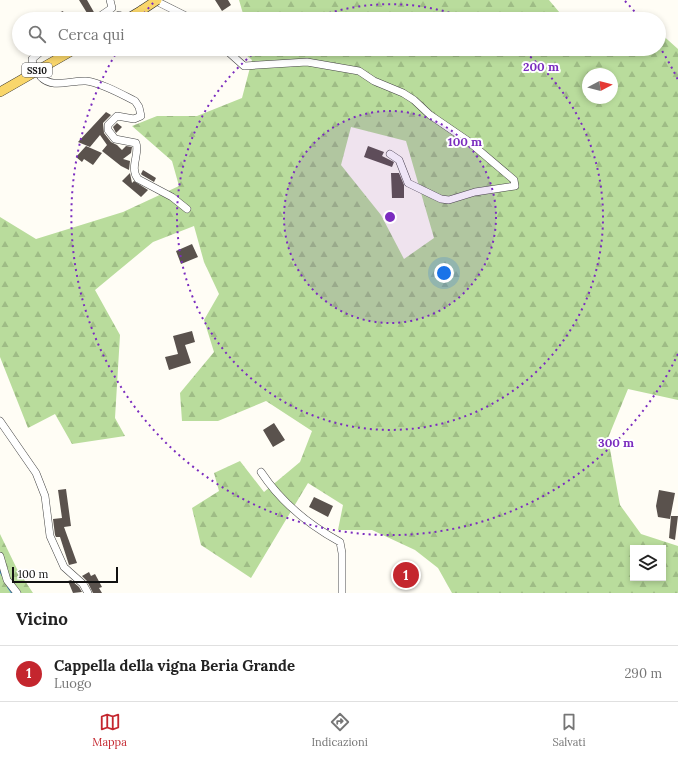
<!DOCTYPE html>
<html lang="it">
<style>
:root{--surface:#fff;--page:#f6f6f6;--text:#222;--muted:#767676;--line:#e0e0e0;--accent:#c4262e}
body{margin:0;font-family:Lora,serif;background:var(--page);color:var(--text)}
.controls{position:absolute;right:12px;bottom:12px;display:grid;overflow:hidden;border-radius:0px;box-shadow:0 2px 6px #0003}
.controls button{width:36px;height:36px;display:grid;place-items:center;padding:0;border:0;border-bottom:1px solid var(--line);background:var(--surface);color:var(--text);font:20px sans-serif}
.compass{position:absolute;left:582px;top:68px;width:36px;height:36px;border-radius:50%;background:var(--surface);box-shadow:0 2px 6px #0003;rotate:83deg}
.scale{position:absolute;left:12px;bottom:10px;width:106px;box-sizing:border-box;padding-left:4px;border:2px solid #111;border-top:0;font-size:11px;line-height:14px;white-space:nowrap;color:#111;-webkit-text-stroke:3px #fff;paint-order:stroke}
.you{position:absolute;left:444px;top:273px;width:14px;height:14px;margin:-10px;border:3px solid #fff;border-radius:50%;background:#1a73e8;box-shadow:0 0 0 6px #1a73e833}
.badge{display:grid;place-items:center;width:26px;height:26px;border-radius:50%;background:var(--accent);color:#fff;font-size:13px;font-weight:700}
.pin{position:absolute;translate:-50% -50%;border:2px solid #fff;box-shadow:0 1px 4px #0006}
.list{margin:0;padding:0;list-style:none}
h2{display:flex;justify-content:space-between;align-items:center;height:52px;margin:0;padding:0 16px;font-size:17px}
h2 small{font-size:13px;font-weight:400;color:var(--muted)}
.list li{display:grid;grid-template-columns:26px 1fr auto;gap:12px;align-items:center;box-sizing:border-box;height:56px;padding:0 16px;border-top:1px solid var(--line)}
.list b{display:block;font-size:15px;white-space:nowrap}
.list p{margin:0;font-size:13px;white-space:nowrap;color:var(--muted)}
.list em{font-size:13px;font-style:normal;color:var(--muted)}
.icon{flex:none;width:22px;height:22px;fill:none;stroke:currentColor;stroke-width:2;stroke-linecap:round;stroke-linejoin:round}
.map{position:relative;flex:none;width:678px;height:593px;overflow:hidden}
.search{position:absolute;background:var(--surface);box-shadow:0 2px 6px #0003;left:12px;right:12px;top:12px;height:44px;display:flex;align-items:center;gap:10px;box-sizing:border-box;padding:0 14px;border-radius:22px;color:var(--muted);font-size:15px}
.sheet{height:108px;background:var(--surface)}
nav{display:flex;justify-content:space-around;align-items:center;box-sizing:border-box;height:56px;border-top:1px solid var(--line);background:var(--surface);font-size:11px;color:var(--muted)}
nav a{display:grid;justify-items:center;gap:2px}
nav .on{color:var(--accent)}
.map>svg:first-child{display:block}
.forest{fill:url(#forest-firs);fill-rule:evenodd}
.lines{fill:none;stroke-linecap:round;stroke-linejoin:round}
.stream{stroke:#3f96cf;stroke-width:2}
.building{fill:#5a524d}
.minor-casing{stroke:#444;stroke-width:8}
.major-casing{stroke:#222;stroke-width:10}
.minor{stroke:#fff;stroke-width:7}
.major{stroke:#f9d66b;stroke-width:9}
.minor-bridge-casing{stroke:#444;stroke-width:8;stroke-linecap:butt}
.major-bridge-casing{stroke:#222;stroke-width:10;stroke-linecap:butt}
.minor-bridge{stroke:#fff;stroke-width:7}
.major-bridge{stroke:#f9d66b;stroke-width:9}
.ring{fill:none;stroke:#7b2cbf;stroke-width:2;stroke-dasharray:2 4}
.labels{text-anchor:middle;dominant-baseline:central;stroke-width:4;stroke-linejoin:round;paint-order:stroke}
.shield{fill:#fff;stroke:#585858;stroke-width:1}
.shield-label{font-size:9px;font-weight:bold;fill:#111}
.centre{fill:#7b2cbf;stroke:#fff;stroke-width:2}
.ring-label{font-size:12px;text-anchor:middle;font-weight:bold;fill:#7b2cbf;stroke:#fff;stroke-width:4;stroke-linejoin:round;paint-order:stroke}
</style>
<div class="map">
<svg width="678" height="593" viewBox="0 0 678 593">
<defs>
<pattern id="forest-firs" width="22" height="20" patternUnits="userSpaceOnUse"><rect width="22" height="20" fill="#b9dc9c"/><path d="M5 1l3.5 6h-7zM16 11l3.5 6h-7z" fill="#9ebc85"/></pattern>
</defs>
<rect width="100%" height="100%" fill="#fffdf5"/>
<path class="forest" d="M239 0H549L565 19H243L244 17Z
M659 32 678 49V400L628 389 608 438 620 505 641 534 678 546V593H452L438 568 415 550 372 530H338L343 505 308 483 251 578 201 545 192 508 219 491 214 473 240 461 264 492 300 462 312 431 266 401 218 421H182L180 393 214 352 204 320 219 294 204 262 194 226 153 242 95 290 120 335 115 418 125 436 72 444 55 414 28 428 0 357V217L36 239 123 212 179 186 172 161 132 126 157 116H197L242 98 252 60 239 49H659ZM588 74H612V98H588ZM351 127 406 141 434 238 404 259 381 215 341 165ZM633 548H663V578H633Z
M0 534 17 569 33 593H0Z"/>
<g class="lines">
<path class="stream" d="M0 571 3 576
M8 587 12 593"/>
</g>
<path class="building" d="M79 0H87L95 14 91 19H77L87 13Z
M215 0H228L231 5 222 11Z
M63 11 66 19H44Z
M106 112 111 115 103 123 104 133 111 142 117 145 122 150 126 146 132 147 131 153 123 159 130 161 129 170 121 166 102 151 107 145 100 135 90 147 78 142Z
M117 123 122 127 116 133 113 127Z
M86 146 102 153 93 165 84 159 82 162 76 157Z
M368 146 384 152 382 156 394 162 392 167 364 157Z
M143 170 156 178 154 182 142 175 141 174Z
M130 173 132 183 134 181 148 190 141 197 122 181Z
M391 173H399L404 185V198H392Z
M192 244 198 257 181 264 176 251Z
M192 331 195 342 185 345 191 363 169 370 165 357 178 354 173 336Z
M274 423 285 440 273 447 263 430Z
M66 489 71 526 64 527 77 563 69 565 60 537H56L55 535 53 519 62 518 58 490Z
M659 490 675 493 670 519 658 517 656 506Z
M314 497 333 506 328 517 309 507Z
M671 516H678L675 540 669 538Z
M405.5 575a4.5 4.5 0 1 1 9 0a4.5 4.5 0 1 1-9 0Z
M89 572 91 576 95 574 102 587 99 588 102 593H93L87 581 82 576Z
M71 580 79 587 82 592 73 593 68 581Z"/>
<g class="lines">
<g class="minor-casing">
<path id="minor" d="M154 0 192 19
M96 19 112 8 110 0
M112 19 119 15 127 19
M225 49 244 66 307 62 359 71 374 81 403 93 414 100 430 115 468 141 514 180 515 186 475 192 449 200 441 199 408 183 399 160 390 154
M33 64 32 59 44 49
M41 77C52 89 71 80 86 81 102 83 121 94 135 101L139 107 141 116 134 119 117 116 108 125V130L115 139 136 143C140 154 129 168 138 179L172 197 187 209
M0 421 36 473 45 496 50 536 64 567 83 584 88 593
M261 472C281 502 309 525 340 542L342 553V593
M0 556 7 580 17 593"/>
</g>
<g class="major-casing">
<path id="major" d="M127 19 142 10
M0 92 75 49"/>
</g>
<use href="#minor" class="minor"/>
<use href="#major" class="major"/>
<g class="minor-bridge-casing">
<path id="minor-bridge" d="M33 64 41 77"/>
</g>
<g class="major-bridge-casing">
<path id="major-bridge" d="M142 10 157 0"/>
</g>
<use href="#minor-bridge" class="minor-bridge"/>
<use href="#major-bridge" class="major-bridge"/>
</g>
<circle cx="390" cy="217" r="106" fill="#7b2cbf" fill-opacity=".12"/>
<g class="ring">
<circle cx="390" cy="217" r="106"/>
<path d="M312 19A213 213 0 0 1 468 19M521 49A213 213 0 1 1 259 49"/>
<path d="M678 354A319 319 0 1 1 118 50M140 18A319 319 0 0 1 155 1M625 1A319 319 0 0 1 640 18M659 46A319 319 0 0 1 678 80"/>
</g>
<g class="labels">
<rect class="shield" x="22" y="63" width="30" height="14" rx="3"/>
<g class="shield-label">
<text x="37" y="70">SS10</text>
</g>
</g>
<circle cx="390" cy="217" r="6" class="centre"/>
<g class="ring-label">
<text x="541" y="71">200 m</text>
<text x="465" y="146">100 m</text>
<text x="616" y="447">300 m</text>
</g>
</svg>
<div class="controls">
<button><svg class="icon" aria-label="layers" viewBox="0 0 24 24"><path d="M12 4l9 5-9 5-9-5zM3 14l9 5 9-5"/></svg></button>
</div>
<svg class="compass" viewBox="-18 -18 36 36"><path d="M0-13l5 13h-10z" fill="#e53935"/><path d="M0 13l5-13h-10z" fill="#767676"/></svg>
<div class="scale">100 m</div>
<div class="you"></div>
<div class="pin badge" style="left:406px;top:575px">1</div>
<div class="search"><svg class="icon" aria-label="search" viewBox="0 0 24 24"><circle cx="10" cy="10" r="6"/><path d="M15 15l6 6"/></svg>Cerca qui</div>
</div>
<section class="sheet">
<h2>Vicino<small></small></h2>
<ul class="list">
<li><span class="badge">1</span><div><b>Cappella della vigna Beria Grande</b><p>Luogo</p></div><em>290 m</em></li>
</ul>
</section>
<nav>
<a class="on"><svg class="icon" aria-label="map" viewBox="0 0 24 24"><path d="M3 6l6-2 6 2 6-2v14l-6 2-6-2-6 2zM9 4v14M15 6v14"/></svg>Mappa</a>
<a><svg class="icon" aria-label="directions" viewBox="0 0 24 24"><path d="M12 3l9 9-9 9-9-9zM9 14v-3h6M13 9l2 2-2 2"/></svg>Indicazioni</a>
<a><svg class="icon" aria-label="saved" viewBox="0 0 24 24"><path d="M7 4h10v16l-5-4-5 4z"/></svg>Salvati</a>
</nav>
